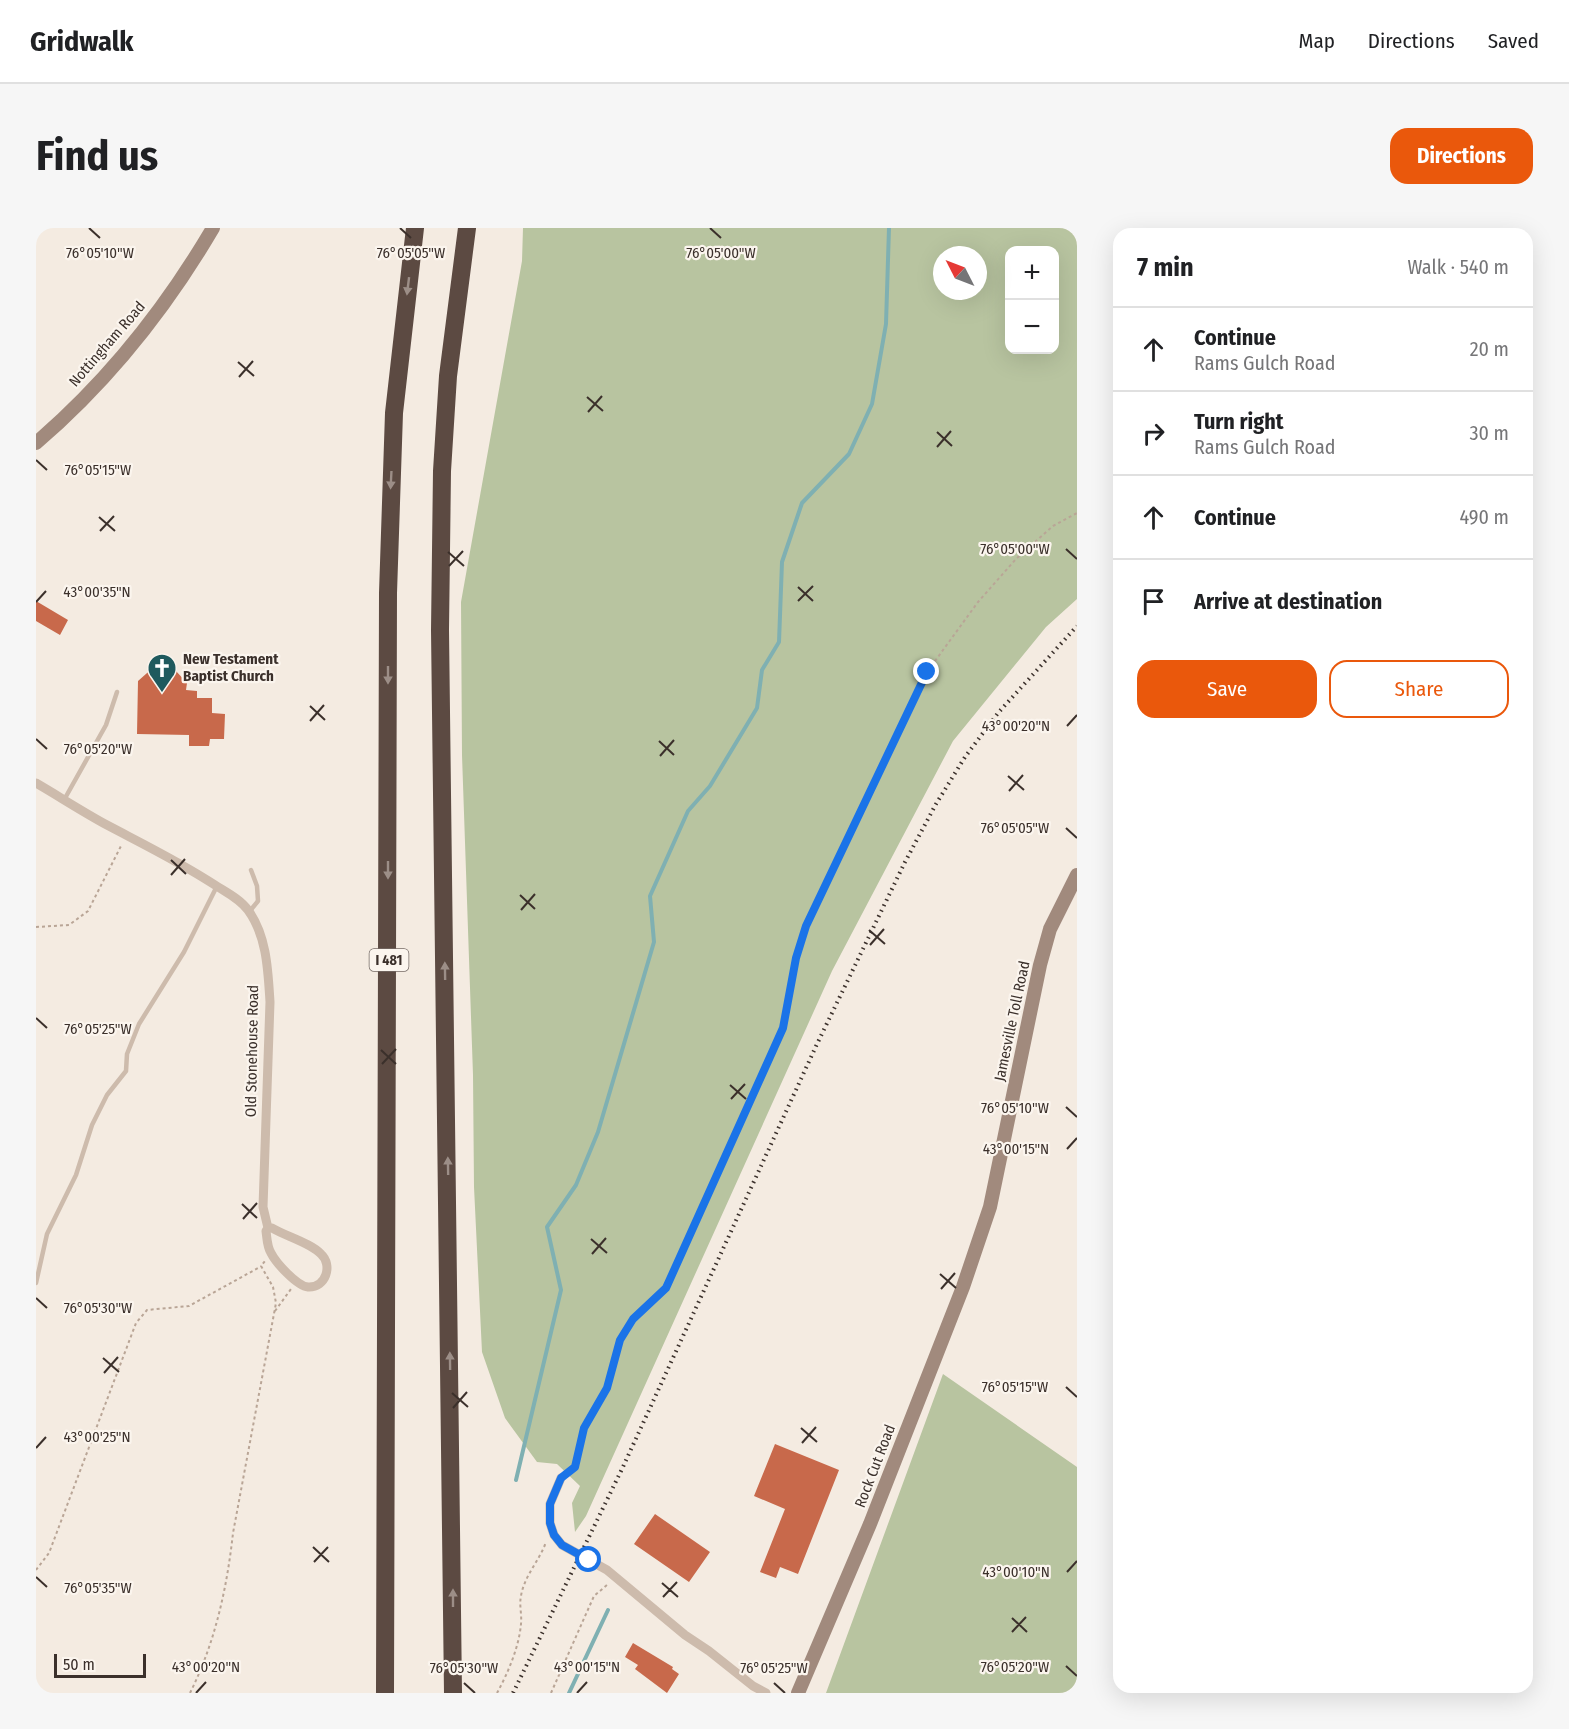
<!DOCTYPE html>
<meta charset="utf-8">
<style>
:root{--surface:#fff;--page:#f6f6f6;--text:#202124;--muted:#757577;--line:#e0e0e0;--accent:#ea580c}
body{margin:0;font-family:"Fira Sans Condensed",sans-serif;background:var(--page);color:var(--text)}
.controls{position:absolute;right:18px;top:18px;display:grid;overflow:hidden;border-radius:12px;box-shadow:0 6px 24px #0002}
.controls button{width:54px;height:54px;display:grid;place-items:center;padding:0;border:0;border-bottom:2px solid var(--line);background:var(--surface);color:var(--text);font:30px sans-serif}
.compass{position:absolute;left:897px;top:18px;width:54px;height:54px;border-radius:50%;background:var(--surface);box-shadow:0 6px 24px #0002;rotate:312deg}
.scale{position:absolute;left:18px;bottom:15px;width:92px;box-sizing:border-box;padding-left:6px;border:3px solid #3b302b;border-top:0;font-size:16px;line-height:21px;white-space:nowrap;color:#3b302b;-webkit-text-stroke:4px #fbf5ee;paint-order:stroke}
.stop{position:absolute;width:18px;height:18px;margin:-14px;border:4px solid #1a73e8;border-radius:50%;background:#fff}
.stop.end{background:#1a73e8;border-color:#fff;box-shadow:0 2px 6px #0008}
.list{margin:0;padding:0;list-style:none}
h2{display:flex;justify-content:space-between;align-items:center;height:78px;margin:0;padding:0 24px;font-size:26px}
h2 small{font-size:20px;font-weight:400;color:var(--muted)}
.list li{display:grid;grid-template-columns:39px 1fr auto;gap:18px;align-items:center;box-sizing:border-box;height:84px;padding:0 24px;border-top:2px solid var(--line)}
.list b{display:block;font-size:22px;white-space:nowrap}
.list p{margin:0;font-size:20px;white-space:nowrap;color:var(--muted)}
.list em{font-size:20px;font-style:normal;color:var(--muted)}
.actions{display:flex;gap:12px;padding:18px 24px}
.actions a{flex:1;padding:14px 0;border:2px solid var(--accent);border-radius:18px;text-align:center;font-size:21px;color:var(--accent)}
.actions .main{background:var(--accent);color:#fff}
.icon{flex:none;width:33px;height:33px;fill:none;stroke:currentColor;stroke-width:2;stroke-linecap:round;stroke-linejoin:round}
.map{position:relative;flex:none;width:1041px;height:1465px;overflow:hidden;border-radius:18px}
header{display:flex;align-items:center;gap:36px;box-sizing:border-box;height:84px;padding:0 30px;background:var(--surface);border-bottom:2px solid var(--line)}
header strong{font-size:28px}
nav{display:flex;gap:33px;margin-inline-start:auto;font-size:21px}
.intro{display:flex;align-items:center;justify-content:space-between;box-sizing:border-box;height:144px;padding:0 36px}
h1{margin:0;font-size:42px}
.button{padding:15px 27px;border-radius:18px;background:var(--accent);color:#fff;font-size:21px;font-weight:700}
main{display:flex;gap:36px;padding:0 36px}
aside{flex:1;background:var(--surface);border-radius:18px;box-shadow:0 6px 24px #0002}
.map>svg:first-child{display:block}
.green{fill:#b8c4a0;fill-rule:evenodd}
.lines{fill:none;stroke-linecap:round;stroke-linejoin:round}
.stream{stroke:#7fb0b2;stroke-width:4}
.building{fill:#c8694b}
.path{stroke:#b9a596;stroke-width:2;stroke-dasharray:3 3;stroke-linecap:butt}
.lane{stroke:#cdbbac;stroke-width:4.5}
.street{stroke:#cdbbac;stroke-width:9}
.secondary{stroke:#a18a7d;stroke-width:14}
.highway{stroke:#5c4a42;stroke-width:18}
.rail{stroke:#3b302b;stroke-width:4;stroke-dasharray:1.5 4.5;stroke-linecap:butt}
.oneway{fill:#9c8e87}
.route{stroke:#1a73e8;stroke-width:8}
.ticks{fill:none;stroke:#3b302b;stroke-width:2}
.labels{text-anchor:middle;dominant-baseline:central;stroke-width:4.5;stroke-linejoin:round;paint-order:stroke}
.shield{fill:#fbf5ee;stroke:#756b66;stroke-width:1.5}
.shield-label{font-size:14px;font-weight:bold;fill:#3b302b}
.street-label{font-size:15px;fill:#3b302b;stroke:#fbf5ee}
.poi-label{font-size:15px;font-weight:bold;fill:#3b302b;stroke:#fbf5ee;text-anchor:start}
.ticks-label{font-size:15px;text-anchor:middle;fill:#3b302b;stroke:#fbf5ee;stroke-width:4.5;stroke-linejoin:round;paint-order:stroke}
</style>
<header>
<strong>Gridwalk</strong>
<nav><a>Map</a><a>Directions</a><a>Saved</a></nav>
</header>
<div class="intro"><h1>Find us</h1><a class="button">Directions</a></div>
<main>
<div class="map">
<svg width="1041" height="1465" viewBox="0 0 1041 1465">
<rect width="100%" height="100%" fill="#f4ebe1"/>
<path class="green" d="M487 0H1041V371L1010 399 917 513 796 743 550 1288 539 1304 536 1275 544 1258 521 1236 501 1234 469 1190 446 1124 438 959 437 847 426 527 425 374 486 33ZM1018 22V122H974V22ZM906 27H942V63H906Z
M907 1146 1041 1239V1465H790Z"/>
<g class="lines">
<path class="stream" d="M480 1252 525 1062 511 999 540 957 562 904 618 714 614 668 652 583 674 558 721 480 726 442 743 414 746 334 766 275 813 226 836 176 850 96 853 0
M533 1465 572 1382"/>
</g>
<path class="building" d="M0 373 32 392 24 407 0 393Z
M128 430 151 455 150 462 161 463V470H176V485L189 486 188 511H174L173 518H153V507L101 506 102 453Z
M739 1216 803 1242 762 1346 744 1339 740 1350 724 1344 749 1281 718 1268Z
M619 1286 674 1324 653 1354 598 1316Z
M597 1415 637 1439 636 1441 643 1446 631 1465 599 1441 602 1437 589 1429Z"/>
<g class="lines">
<path class="path" d="M0 699 33 697 52 683 86 616
M239 1083 255 1061
M532 1245 539 1239 548 1200 571 1160 583 1112 597 1091 630 1060 747 800 760 730 770 698 891 444 942 374 980 331 1017 298 1041 285
M0 1342 13 1325 100 1095 111 1082 153 1078 224 1039
M154 1465C179 1415 191 1360 197 1305L240 1075 237 1059 225 1038 229 1033
M461 1465C472 1445 483 1419 485 1396 486 1386 483 1377 485 1368 488 1348 504 1332 510 1314
M515 1465 558 1368 571 1357"/>
<path class="lane" d="M28 572 70 497 81 464
M213 684 222 673 221 658 215 642
M0 1055 11 1006 40 947 56 897 71 867 90 843 91 826 103 796 148 724 181 658"/>
<path class="street" d="M0 555C24 569 47 584 71 597 107 616 144 634 179 657 190 664 204 671 212 682 231 708 232 743 234 774L227 979 232 1000
M232 1000H236C249 1008 275 1015 285 1026 297 1037 290 1060 272 1059 261 1058 240 1035 235 1025 231 1019 231 1010 230 1003Z
M525 1250 514 1276V1295L518 1307 526 1317 571 1342 649 1407 673 1423 717 1458 730 1465"/>
<path class="secondary" d="M0 215C70 155 130 80 177 0
M762 1465 834 1296 927 1059 954 979 1004 737 1014 701 1041 647"/>
<path class="highway" d="M349 1465 352 365 358 185 379 0
M417 1465 404 402 406 243 412 148 431 0"/>
<path class="rail" d="M477 1465 586 1241 781 816 869 634 900 576 929 529 962 485 1041 398"/>
</g>
<defs><path id="oneway-solid" d="M-6-.8H1V-3.2L6.5 0L1 3.2V.8H-6Z" transform="scale(1.5)"/></defs>
<g class="oneway">
<use href="#oneway-solid" transform="translate(372 58) rotate(97)"/>
<use href="#oneway-solid" transform="translate(355 252) rotate(93)"/>
<use href="#oneway-solid" transform="translate(352 447) rotate(90)"/>
<use href="#oneway-solid" transform="translate(352 642) rotate(90)"/>
<use href="#oneway-solid" transform="translate(409 743) rotate(-91)"/>
<use href="#oneway-solid" transform="translate(412 938) rotate(-91)"/>
<use href="#oneway-solid" transform="translate(414 1133) rotate(-91)"/>
<use href="#oneway-solid" transform="translate(417 1370) rotate(-90)"/>
</g>
<g class="lines">
<path class="route" d="M553 1332 526 1317 518 1307 514 1295V1276L525 1250 539 1239 548 1200 571 1160 584 1112 597 1091 630 1060 747 800 760 730 770 698 891 444"/>
</g>
<path class="ticks" d="M53 0 64 10M364 0 375 10M674 0 685 10M202 134 218 148M203 149 217 133M551 169 567 183M552 184 566 168M901 204 916 218M901 219 915 203M0 232 11 242M63 289 79 303M64 303 78 288M1030 321 1041 331M412 324 428 338M413 338 427 323M762 359 777 373M762 373 777 358M0 374 10 363M274 478 289 492M274 493 288 477M1031 498 1041 487M0 511 11 521M623 513 638 527M624 528 638 512M972 548 988 562M973 563 987 547M1030 600 1041 610M135 632 150 646M135 647 149 631M484 667 499 681M485 682 499 666M833 702 849 716M834 717 848 701M0 790 11 800M345 822 360 836M346 836 360 821M694 857 710 871M695 871 709 856M1030 879 1041 889M1031 921 1041 910M206 976 221 990M207 991 221 975M555 1011 571 1025M556 1026 570 1010M904 1046 920 1060M905 1061 919 1045M0 1070 11 1080M67 1130 83 1144M68 1145 82 1129M1030 1159 1041 1169M416 1165 432 1179M417 1180 431 1164M765 1200 781 1214M766 1215 780 1199M0 1220 10 1209M277 1319 293 1334M278 1334 292 1319M1031 1344 1041 1333M0 1349 11 1359M626 1355 642 1369M627 1369 641 1354M976 1390 991 1404M976 1404 990 1389M1030 1438 1041 1448M428 1455 439 1465M738 1455 749 1465M160 1465 170 1454M541 1465 551 1454"/>
<defs>
<g id="church-pin" transform="scale(1.5)"><path d="M0 17L-7.5 6A9.5 9.5 0 1 1 7.5 6Z" fill="#1f5a5e" stroke="#fbf5ee"/><path d="M-1.2-6h2.4v3.5h3.3v2.4h-3.3V6h-2.4V-.1h-3.3v-2.4h3.3Z" fill="#fff"/></g>
</defs>
<g fill-rule="evenodd">
<use href="#church-pin" x="126" y="440"/>
</g>
<g class="labels">
<rect class="shield" x="333.5" y="721" width="39" height="22" rx="4.5"/>
<g class="shield-label">
<text x="353" y="732">I 481</text>
</g>
<g class="street-label">
<text transform="translate(71 116) rotate(-49)">Nottingham Road</text>
<text transform="translate(976 793) rotate(-78)">Jamesville Toll Road</text>
<text transform="translate(216 823) rotate(-89)">Old Stonehouse Road</text>
<text transform="translate(839 1238) rotate(-69)">Rock Cut Road</text>
</g>
<g class="poi-label">
<text x="147" y="431">New Testament<tspan x="147" dy="17">Baptist Church</tspan></text>
</g>
</g>
<g class="ticks-label">
<text x="64" y="30">76°05'10"W</text>
<text x="375" y="30">76°05'05"W</text>
<text x="685" y="30">76°05'00"W</text>
<text x="62" y="247">76°05'15"W</text>
<text x="979" y="326">76°05'00"W</text>
<text x="61" y="369">43°00'35"N</text>
<text x="980" y="503">43°00'20"N</text>
<text x="62" y="526">76°05'20"W</text>
<text x="979" y="605">76°05'05"W</text>
<text x="62" y="806">76°05'25"W</text>
<text x="979" y="885">76°05'10"W</text>
<text x="980" y="926">43°00'15"N</text>
<text x="62" y="1085">76°05'30"W</text>
<text x="979" y="1164">76°05'15"W</text>
<text x="61" y="1214">43°00'25"N</text>
<text x="980" y="1349">43°00'10"N</text>
<text x="62" y="1365">76°05'35"W</text>
<text x="979" y="1444">76°05'20"W</text>
<text x="170" y="1444">43°00'20"N</text>
<text x="551" y="1444">43°00'15"N</text>
<text x="428" y="1445">76°05'30"W</text>
<text x="738" y="1445">76°05'25"W</text>
</g>
</svg>
<div class="controls">
<button>+</button>
<button>−</button>
</div>
<svg class="compass" viewBox="-18 -18 36 36"><path d="M0-13l5 13h-10z" fill="#e53935"/><path d="M0 13l5-13h-10z" fill="#757577"/></svg>
<div class="scale">50 m</div>
<div class="stop" style="left:553px;top:1332px"></div>
<div class="stop end" style="left:891px;top:444px"></div>
</div>
<aside>
<h2>7 min<small>Walk · 540 m</small></h2>
<ul class="list">
<li><svg class="icon" aria-label="ahead" viewBox="0 0 24 24"><path d="M12 20V5M6 11l6-6 6 6"/></svg><div><b>Continue</b><p>Rams Gulch Road</p></div><em>20 m</em></li>
<li><svg class="icon" aria-label="right" viewBox="0 0 24 24"><path d="M7 20v-9h11M14 6l5 5-5 5"/></svg><div><b>Turn right</b><p>Rams Gulch Road</p></div><em>30 m</em></li>
<li><svg class="icon" aria-label="ahead" viewBox="0 0 24 24"><path d="M12 20V5M6 11l6-6 6 6"/></svg><div><b>Continue</b></div><em>490 m</em></li>
<li><svg class="icon" aria-label="arrive" viewBox="0 0 24 24"><path d="M6 21V4h12l-3 4 3 4H6"/></svg><div><b>Arrive at destination</b></div></li>
</ul>
<div class="actions"><a class="main">Save</a><a>Share</a></div>
</aside>
</main>
